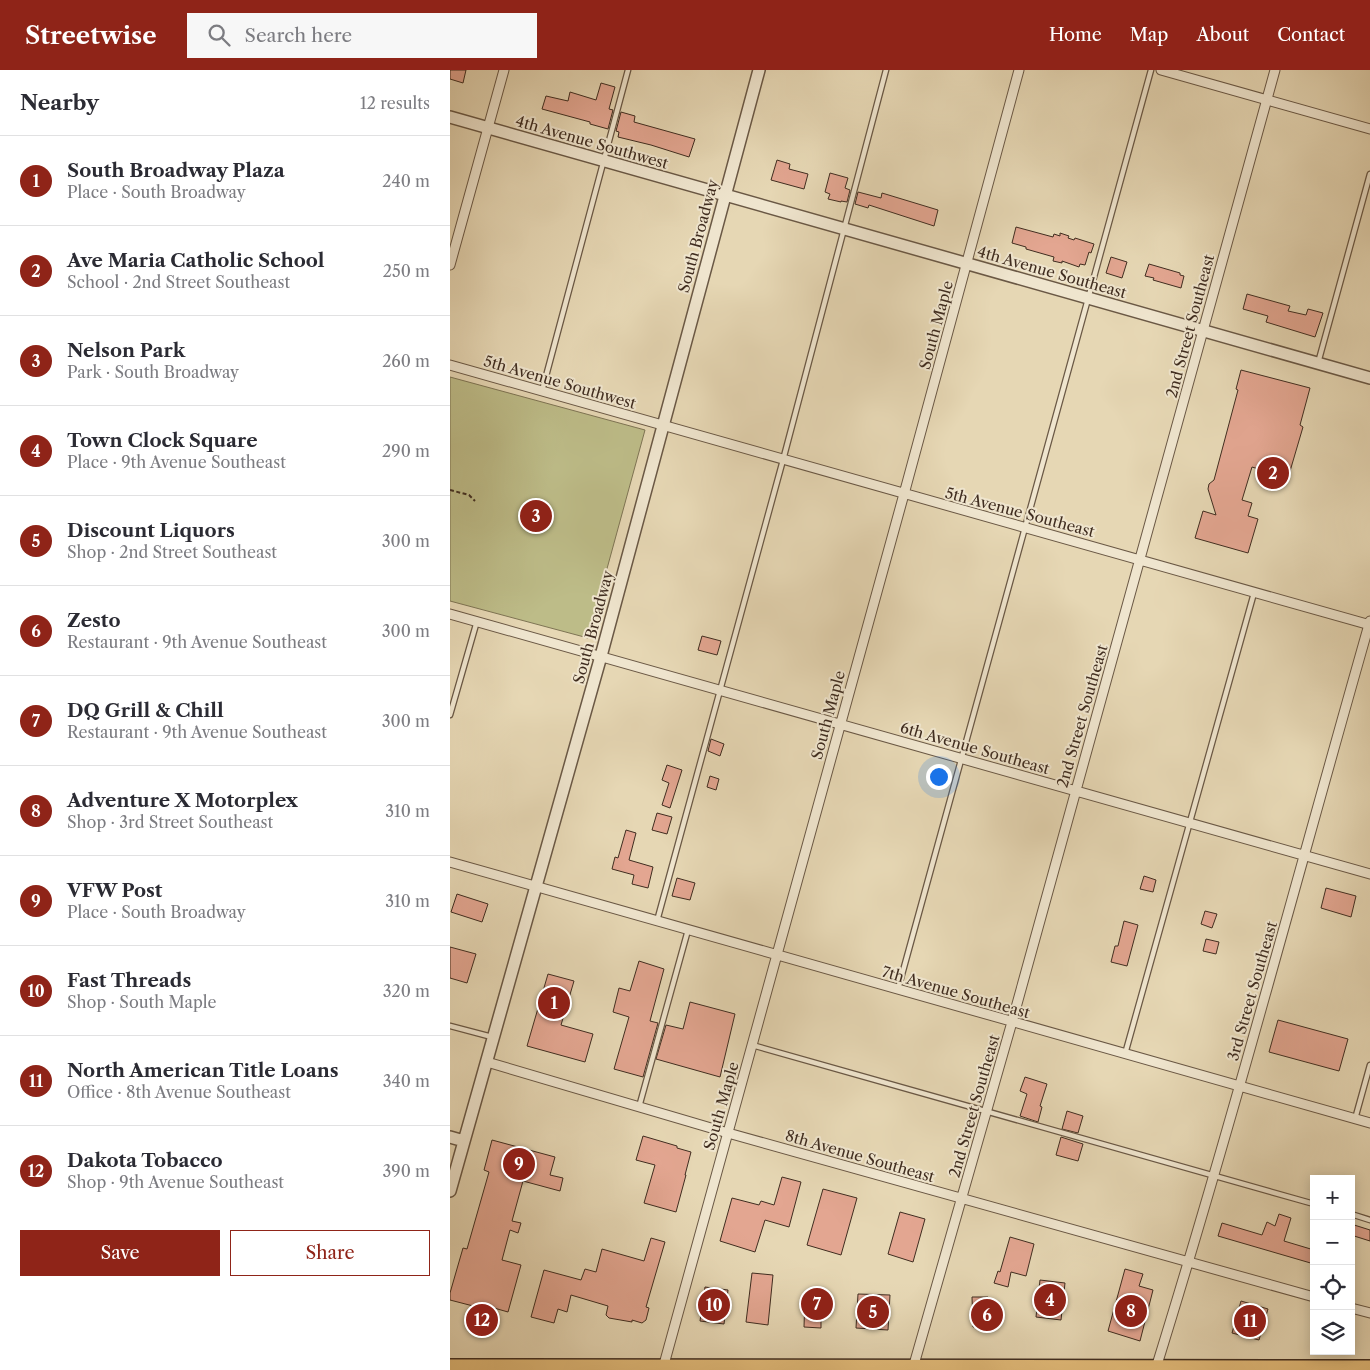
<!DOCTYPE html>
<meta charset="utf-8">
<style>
:root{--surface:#fff;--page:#f7f7f7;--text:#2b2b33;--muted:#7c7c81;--line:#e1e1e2;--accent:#8f2418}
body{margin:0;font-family:"Libre Caslon Text",serif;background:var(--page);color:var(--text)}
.controls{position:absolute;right:15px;bottom:15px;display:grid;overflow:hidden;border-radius:0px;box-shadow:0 2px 12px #0003}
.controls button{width:45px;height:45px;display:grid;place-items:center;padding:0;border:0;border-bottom:1px solid var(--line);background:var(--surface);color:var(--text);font:25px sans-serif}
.you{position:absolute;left:488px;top:706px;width:18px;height:18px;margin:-12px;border:4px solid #fff;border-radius:50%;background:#1a73e8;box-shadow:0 0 0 8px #1a73e833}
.badge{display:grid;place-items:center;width:32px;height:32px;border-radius:50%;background:var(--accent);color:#fff;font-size:16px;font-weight:700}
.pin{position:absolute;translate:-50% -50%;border:2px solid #fff;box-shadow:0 1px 5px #0006}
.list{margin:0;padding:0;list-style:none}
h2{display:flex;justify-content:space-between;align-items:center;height:65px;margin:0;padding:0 20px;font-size:21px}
h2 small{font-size:16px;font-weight:400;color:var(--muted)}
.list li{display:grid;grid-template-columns:32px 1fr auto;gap:15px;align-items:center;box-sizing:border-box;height:90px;padding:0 20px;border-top:1px solid var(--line)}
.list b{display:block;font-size:19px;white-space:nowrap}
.list p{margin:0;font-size:16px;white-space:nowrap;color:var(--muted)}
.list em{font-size:16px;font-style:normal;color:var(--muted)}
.actions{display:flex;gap:10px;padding:15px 20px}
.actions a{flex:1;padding:11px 0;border:1px solid var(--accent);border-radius:0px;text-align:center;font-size:18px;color:var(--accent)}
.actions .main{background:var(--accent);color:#fff}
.icon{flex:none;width:28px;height:28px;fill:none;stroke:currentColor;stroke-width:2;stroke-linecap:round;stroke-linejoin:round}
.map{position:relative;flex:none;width:920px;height:1300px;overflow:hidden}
header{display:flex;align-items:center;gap:30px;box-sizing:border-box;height:70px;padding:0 25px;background:var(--accent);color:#fff}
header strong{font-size:24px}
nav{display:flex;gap:28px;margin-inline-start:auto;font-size:18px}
.search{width:350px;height:45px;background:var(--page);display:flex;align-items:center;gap:12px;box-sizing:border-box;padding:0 18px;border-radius:0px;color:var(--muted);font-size:19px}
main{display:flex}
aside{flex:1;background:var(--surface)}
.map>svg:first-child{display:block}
.green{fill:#bdbc88;stroke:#7e7454}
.building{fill:#e3a691;stroke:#402d20}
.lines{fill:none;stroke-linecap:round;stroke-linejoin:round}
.service-casing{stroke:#6a5845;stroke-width:7}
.minor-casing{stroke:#6a5845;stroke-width:11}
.tertiary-casing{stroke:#6a5845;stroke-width:14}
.primary-casing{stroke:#402d20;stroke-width:18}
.path{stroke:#402d20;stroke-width:2;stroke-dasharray:4 2.5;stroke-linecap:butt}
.service{stroke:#efe5ce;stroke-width:4.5}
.minor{stroke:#efe5ce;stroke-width:9}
.tertiary{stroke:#efe5ce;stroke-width:11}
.primary{stroke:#e3bc7a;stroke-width:15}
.labels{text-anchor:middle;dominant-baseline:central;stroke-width:4;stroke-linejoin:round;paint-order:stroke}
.street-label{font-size:15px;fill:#402d20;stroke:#efe5ce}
</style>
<header>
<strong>Streetwise</strong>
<div class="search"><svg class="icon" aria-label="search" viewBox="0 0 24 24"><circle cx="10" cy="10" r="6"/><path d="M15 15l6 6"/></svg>Search here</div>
<nav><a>Home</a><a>Map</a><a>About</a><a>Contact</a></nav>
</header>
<main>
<aside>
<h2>Nearby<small>12 results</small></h2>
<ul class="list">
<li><span class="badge">1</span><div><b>South Broadway Plaza</b><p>Place · South Broadway</p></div><em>240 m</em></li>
<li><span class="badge">2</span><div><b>Ave Maria Catholic School</b><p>School · 2nd Street Southeast</p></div><em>250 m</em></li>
<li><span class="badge">3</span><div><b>Nelson Park</b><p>Park · South Broadway</p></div><em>260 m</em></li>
<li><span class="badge">4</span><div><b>Town Clock Square</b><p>Place · 9th Avenue Southeast</p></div><em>290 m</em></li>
<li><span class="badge">5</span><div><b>Discount Liquors</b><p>Shop · 2nd Street Southeast</p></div><em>300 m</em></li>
<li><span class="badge">6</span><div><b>Zesto</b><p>Restaurant · 9th Avenue Southeast</p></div><em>300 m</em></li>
<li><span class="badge">7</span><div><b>DQ Grill &amp; Chill</b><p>Restaurant · 9th Avenue Southeast</p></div><em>300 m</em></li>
<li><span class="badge">8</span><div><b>Adventure X Motorplex</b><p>Shop · 3rd Street Southeast</p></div><em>310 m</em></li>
<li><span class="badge">9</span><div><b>VFW Post</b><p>Place · South Broadway</p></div><em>310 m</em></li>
<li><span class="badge">10</span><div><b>Fast Threads</b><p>Shop · South Maple</p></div><em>320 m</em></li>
<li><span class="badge">11</span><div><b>North American Title Loans</b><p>Office · 8th Avenue Southeast</p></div><em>340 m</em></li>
<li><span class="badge">12</span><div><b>Dakota Tobacco</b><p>Shop · 9th Avenue Southeast</p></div><em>390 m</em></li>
</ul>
<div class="actions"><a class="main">Save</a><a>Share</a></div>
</aside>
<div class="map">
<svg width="920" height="1300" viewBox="0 0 920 1300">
<rect width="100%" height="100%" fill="#e6d7b4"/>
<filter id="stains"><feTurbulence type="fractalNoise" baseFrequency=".004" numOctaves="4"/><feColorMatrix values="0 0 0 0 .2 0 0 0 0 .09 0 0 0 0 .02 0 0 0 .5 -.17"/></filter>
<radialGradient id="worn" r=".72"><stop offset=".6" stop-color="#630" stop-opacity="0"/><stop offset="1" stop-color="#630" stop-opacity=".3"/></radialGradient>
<path class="green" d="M0 307 195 360 138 568 0 531Z"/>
<path class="building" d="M0 0H16L13 13 0 9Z
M151 13 165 17 159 39 163 40 158 59 140 54V52L92 39 96 26 118 31 120 22 146 30Z
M171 42 185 46 184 52 245 69 239 87 201 75 168 67 169 62 166 61Z
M327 90 340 94 339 99 358 104 354 119 321 110Z
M380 103 398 108 395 118 400 120 397 132 391 131V132L378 129 380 124 375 122Z
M408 122 431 128 432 123 488 140 484 156 419 135 418 138 405 134Z
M566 157 603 167 604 164 610 166V163L619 166 618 168 624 170 625 168 644 174 641 183 639 182 635 195 630 194 629 197 612 191V193L603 191 604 187 576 179V177L562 173Z
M661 187 677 192 672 208 656 203Z
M699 194 730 203V205L734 206 731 218 703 210 704 208 695 206Z
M797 224 840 236 838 241 856 245 858 239 873 243 865 267 816 252 818 246 793 239Z
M791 300 860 318 850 355 853 357 838 408 802 397 792 430 802 433 798 446 808 449 798 483 745 468 753 441 766 445 758 419 759 414 764 410 788 320 786 319Z
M252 566 271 571 267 585 248 580Z
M261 669 274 674 270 686 258 681Z
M217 695 232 700 220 738 212 735 219 713 212 710Z
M260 706 269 709 266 720 257 717Z
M207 743 222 747 217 764 202 760Z
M176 760 186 763 179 790 203 797 198 818 182 814 184 805 162 799 165 787 168 788Z
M694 806 706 810 703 822 690 819Z
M227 808 245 813 240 830 222 826Z
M876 818 906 826 901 847 871 838Z
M7 824 38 834 32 852 1 842Z
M755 841 767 844 762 858 751 854Z
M674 851 688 855 677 896 661 892 665 876H668Z
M756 869 769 872 766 884 753 881Z
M0 877 26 884 17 913 0 908Z
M189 891 214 899 200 951 208 953 193 1007 164 999 179 947 163 942 169 918 180 921Z
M98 904 124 911 111 955 143 964 135 992 77 976Z
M240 932 285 944 270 1007 206 989 216 955 233 959Z
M828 950 898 969 889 1001 819 982Z
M575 1007 597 1014 590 1036 592 1037 588 1052 570 1046 577 1024 570 1021Z
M617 1041 633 1046 628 1063 612 1059Z
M193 1066 227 1076V1078L241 1082 235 1105H236L226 1142 194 1133 205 1095 186 1090Z
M611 1067 633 1074 628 1091 606 1085Z
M42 1070 105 1087 100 1105 113 1108 110 1121 73 1111 62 1151 71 1153 68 1163 60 1160 52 1190 71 1195 58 1242 44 1238 37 1259 22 1254 27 1237 0 1230V1223L13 1178 17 1179 39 1102 34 1100Z
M332 1107 351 1112 339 1157 315 1150 305 1182 270 1171 282 1128 309 1135 311 1131 324 1135Z
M373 1119 407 1128 391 1185 357 1175Z
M450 1142 475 1149 463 1192 438 1184Z
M829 1144 841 1148 834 1171 864 1180V1194L768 1166 772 1153 812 1165 817 1152 825 1156Z
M901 1154 920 1160V1171L901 1165Z
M560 1167 584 1174 576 1206 561 1202 558 1217 544 1213 548 1201 550 1202Z
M201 1168 215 1172 196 1237 199 1238 196 1250 192 1253 182 1250V1252L159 1248 156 1245 158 1236 121 1225 117 1242 108 1239 104 1253 81 1247 94 1200 131 1210 135 1199 146 1202 152 1179 194 1191Z
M675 1199 693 1204 689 1216 703 1220 690 1271 658 1261Z
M302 1203 323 1205 318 1255 296 1252Z
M590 1210 615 1213 611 1250 586 1247Z
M255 1217 278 1220 274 1254 250 1251Z
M408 1224 440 1225 438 1260 406 1258Z
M355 1225H380L379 1242H371V1258L354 1257Z
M522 1227H538L539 1240H550V1251H539V1257H523Z
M791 1231 818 1239 809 1270 782 1263Z"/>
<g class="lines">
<g class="service-casing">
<path id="service" d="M868 293 920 104
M92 321 178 0
M0 645 27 551
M207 851 333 390 436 0
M448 919 701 0
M0 956 42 967
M302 975 864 1134
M675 984 804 523
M189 1037 238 860
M905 1049 920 995
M901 1144 920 1150"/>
</g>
<g class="minor-casing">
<path id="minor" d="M711 0 920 59
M0 195 54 0
M0 295 920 555
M0 544 920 804
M0 792 920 1053
M37 992 278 1063 864 1227
M901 1238 920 1243
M213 1298 454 424 569 0
M463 1298 562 952 825 0
M706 1298C783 1050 849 800 920 551"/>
</g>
<g class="tertiary-casing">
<path id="tertiary" d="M0 47 920 308
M0 1067 14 1071
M0 1121 151 586 309 0"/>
</g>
<g class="primary-casing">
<path id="primary" d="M0 1297 920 1298"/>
</g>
<path class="path" d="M0 420 19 425 25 431"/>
<use href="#service" class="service"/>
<use href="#minor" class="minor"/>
<use href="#tertiary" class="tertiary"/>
<use href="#primary" class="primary"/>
</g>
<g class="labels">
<g class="street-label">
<text transform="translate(142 72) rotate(16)">4th Avenue Southwest</text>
<text transform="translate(248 166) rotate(-75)">South Broadway</text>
<text transform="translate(602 202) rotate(16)">4th Avenue Southeast</text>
<text transform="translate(486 255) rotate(-75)">South Maple</text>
<text transform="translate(740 256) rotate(-75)">2nd Street Southeast</text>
<text transform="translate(110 312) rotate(16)">5th Avenue Southwest</text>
<text transform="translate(570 442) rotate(15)">5th Avenue Southeast</text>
<text transform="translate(143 557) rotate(-75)">South Broadway</text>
<text transform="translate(378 645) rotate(-75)">South Maple</text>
<text transform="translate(632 646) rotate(-74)">2nd Street Southeast</text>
<text transform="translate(525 678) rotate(16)">6th Avenue Southeast</text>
<text transform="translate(802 921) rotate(-74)">3rd Street Southeast</text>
<text transform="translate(506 922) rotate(16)">7th Avenue Southeast</text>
<text transform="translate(271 1036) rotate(-74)">South Maple</text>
<text transform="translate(524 1036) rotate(-74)">2nd Street Southeast</text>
<text transform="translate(410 1086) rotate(16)">8th Avenue Southeast</text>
</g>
</g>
<rect width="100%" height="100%" filter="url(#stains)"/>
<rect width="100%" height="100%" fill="url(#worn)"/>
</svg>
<div class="controls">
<button>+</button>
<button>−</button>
<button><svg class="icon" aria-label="locate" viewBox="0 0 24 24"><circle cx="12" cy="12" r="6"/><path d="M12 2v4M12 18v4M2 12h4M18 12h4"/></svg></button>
<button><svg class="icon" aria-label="layers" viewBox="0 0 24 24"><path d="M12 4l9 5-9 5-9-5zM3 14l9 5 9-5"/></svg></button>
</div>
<div class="you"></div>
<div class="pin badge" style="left:104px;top:933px">1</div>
<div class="pin badge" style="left:823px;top:403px">2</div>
<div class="pin badge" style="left:86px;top:446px">3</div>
<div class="pin badge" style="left:600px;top:1230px">4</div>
<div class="pin badge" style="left:423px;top:1242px">5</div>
<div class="pin badge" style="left:537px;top:1245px">6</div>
<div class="pin badge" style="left:367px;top:1234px">7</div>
<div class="pin badge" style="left:681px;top:1241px">8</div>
<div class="pin badge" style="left:69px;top:1094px">9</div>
<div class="pin badge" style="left:264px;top:1235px">10</div>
<div class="pin badge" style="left:800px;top:1251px">11</div>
<div class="pin badge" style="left:32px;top:1250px">12</div>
</div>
</main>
